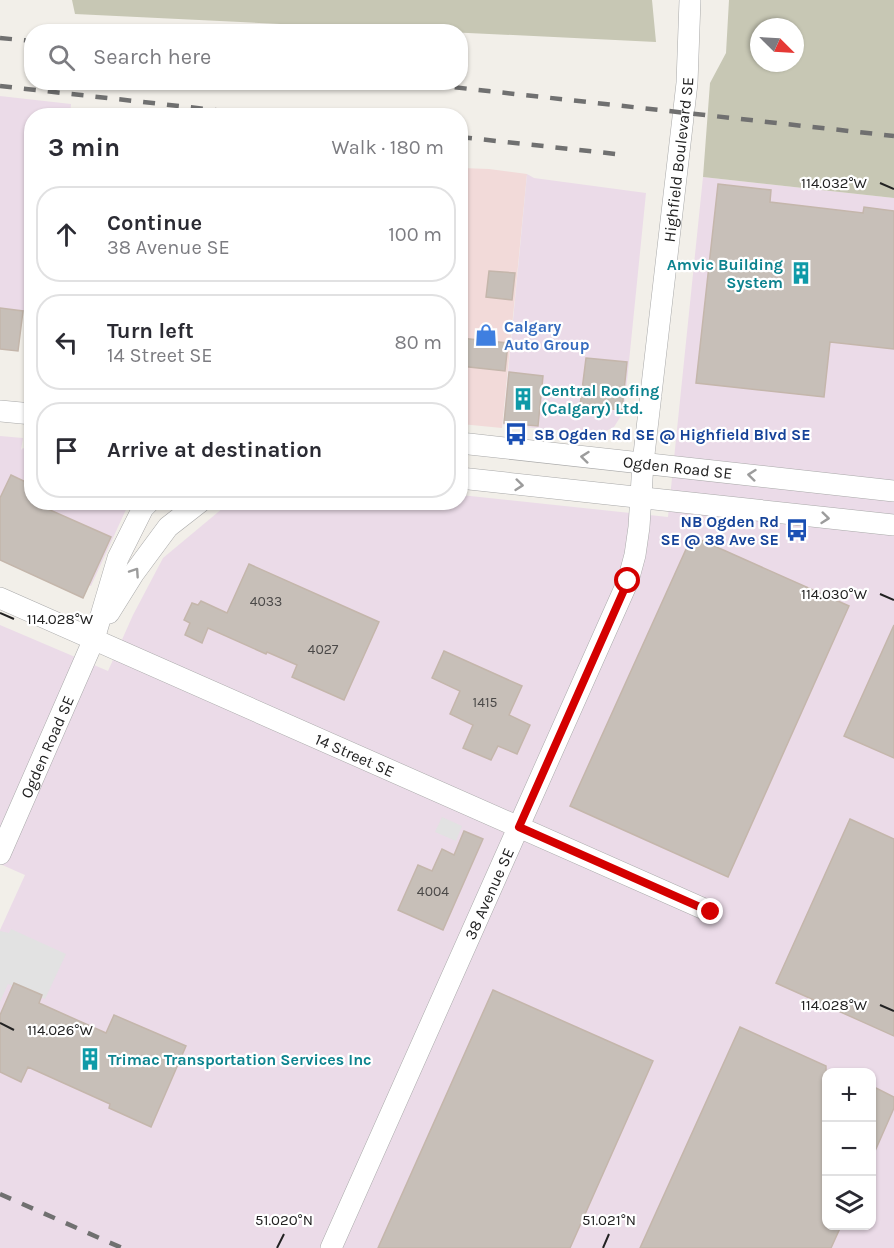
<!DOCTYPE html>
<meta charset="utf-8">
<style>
:root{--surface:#fff;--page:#f2f2f3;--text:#2b2b33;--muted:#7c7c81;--line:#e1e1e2}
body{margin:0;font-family:Karla,sans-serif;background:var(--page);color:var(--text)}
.controls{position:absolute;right:18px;bottom:18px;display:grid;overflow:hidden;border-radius:12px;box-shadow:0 2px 4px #0004}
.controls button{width:54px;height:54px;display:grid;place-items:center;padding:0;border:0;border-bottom:2px solid var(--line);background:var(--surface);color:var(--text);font:30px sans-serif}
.compass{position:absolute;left:750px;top:18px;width:54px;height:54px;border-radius:50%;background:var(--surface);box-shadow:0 2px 4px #0004;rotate:114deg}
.stop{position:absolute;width:18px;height:18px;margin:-14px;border:4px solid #d40000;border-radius:50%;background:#fff}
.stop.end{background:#d40000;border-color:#fff;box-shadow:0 2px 6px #0008}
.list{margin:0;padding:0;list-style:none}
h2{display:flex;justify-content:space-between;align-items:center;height:78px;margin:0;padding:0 24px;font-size:26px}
h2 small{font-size:20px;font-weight:400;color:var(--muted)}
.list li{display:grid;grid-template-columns:39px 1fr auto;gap:18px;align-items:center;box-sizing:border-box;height:96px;margin:0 12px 12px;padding:0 12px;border:2px solid var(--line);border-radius:24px}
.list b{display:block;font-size:22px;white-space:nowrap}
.list p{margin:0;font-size:20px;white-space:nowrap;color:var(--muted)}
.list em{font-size:20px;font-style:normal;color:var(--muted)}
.icon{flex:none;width:33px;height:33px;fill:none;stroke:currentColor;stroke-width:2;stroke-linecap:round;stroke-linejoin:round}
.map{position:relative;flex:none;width:894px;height:1248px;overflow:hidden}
.search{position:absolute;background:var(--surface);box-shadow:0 2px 4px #0004;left:24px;top:24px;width:444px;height:66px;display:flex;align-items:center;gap:15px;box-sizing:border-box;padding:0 21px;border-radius:24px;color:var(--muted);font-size:22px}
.panel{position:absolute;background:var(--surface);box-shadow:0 2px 4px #0004;left:24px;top:108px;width:444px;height:402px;border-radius:24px}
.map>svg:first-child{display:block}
.commercial{fill:#f2dad9}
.industrial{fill:#ebdbe8;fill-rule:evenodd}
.construction{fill:#c7c7b4;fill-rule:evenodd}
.parking{fill:#e2e2e2}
.building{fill:#c7bfb8;stroke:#c4b6ab;stroke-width:1.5}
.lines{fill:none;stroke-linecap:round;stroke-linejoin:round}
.minor-casing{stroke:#a9a9a9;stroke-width:22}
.minor{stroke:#fff;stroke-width:21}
.rail{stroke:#707070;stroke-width:4.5;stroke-dasharray:12 12;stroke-linecap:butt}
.oneway{stroke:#9c9c9c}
.route{stroke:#d40000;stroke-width:8}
.ticks{fill:none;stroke:#222;stroke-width:2}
.labels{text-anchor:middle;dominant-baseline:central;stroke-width:4.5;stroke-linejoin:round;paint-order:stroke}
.number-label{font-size:14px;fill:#4b4948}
.street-label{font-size:16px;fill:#222;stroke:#fff}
.culture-label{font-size:16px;font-weight:bold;fill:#0d838f;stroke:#fff;text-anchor:start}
.shop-label{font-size:16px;font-weight:bold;fill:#366cbe;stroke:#fff;text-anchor:start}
.transit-label{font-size:16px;font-weight:bold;fill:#164399;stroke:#fff;text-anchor:start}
.ticks-label{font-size:15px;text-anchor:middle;fill:#222;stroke:#fff;stroke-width:4.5;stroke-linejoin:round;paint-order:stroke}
</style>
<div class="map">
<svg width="894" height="1248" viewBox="0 0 894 1248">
<rect width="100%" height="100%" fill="#f2efe9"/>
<path class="commercial" d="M461 168 489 169 527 174 502 428 461 424Z"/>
<path class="industrial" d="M0 96 71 104 70 115 32 116 31 312 0 308Z
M527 174 534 178 646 193 624 411 614 427 600 434 503 425Z
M703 177 894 198V1248H0V930L25 875 0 864V625L108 671 133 615 163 558 229 503 460 502 461 495 668 517ZM826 1072H872V1226H826Z
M0 436 23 438 21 450 23 448 31 452 32 502 129 503 91 586 89 585 83 598 0 560Z"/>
<path class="construction" d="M72 0H652L656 42 75 14Z
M729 0H894V198L703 177 710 83 726 53ZM759 27H795V63H759Z"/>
<path class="parking" d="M442 817 462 826 456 841 435 832Z
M11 929 66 954 45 999 8 984 0 1002V931L9 933Z"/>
<path class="building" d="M718 184 771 190 770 202 863 213 864 207 894 211V349L830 342 824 397 696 383Z
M489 271 515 273 512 300 486 297Z
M0 308 23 311 18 351 0 349Z
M460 338 508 343 505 371 460 366Z
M586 358 627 362 622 410 580 406Z
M509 372 543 376 538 426 504 423Z
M11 475 32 485V502L111 537 83 598 0 560V498Z
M692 536 849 606 728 877 570 806Z
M249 564 379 622 344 700 292 677 297 665 267 652 266 654 208 628 202 643 185 635 190 623 184 620 192 603 198 605 201 601 227 613Z
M894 625V758L844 736Z
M444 651 522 686 509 715 530 725 517 754 498 746 491 760 463 748 473 725 450 714 460 691 432 678Z
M850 819 894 839V1036L776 983Z
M464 831 483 839 443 930 398 910 418 865 432 871 442 849 454 855Z
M14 983 42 995 39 1003 106 1033 114 1015 186 1046 151 1127 109 1108 110 1104 28 1067 21 1082 0 1072V1015Z
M493 990 653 1061 570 1248H378Z
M740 1027 826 1066V1226H841L831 1248H640Z
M872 1086 894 1097V1108L872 1158Z"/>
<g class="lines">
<g class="minor-casing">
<g id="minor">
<path d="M0 411 32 414"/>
<path id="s1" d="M460 443 894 491"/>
<path d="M460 478 894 525"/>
<path id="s2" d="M0 598 711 912"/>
<path d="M109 613 134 573 168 527 200 502"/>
<path id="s3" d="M0 854 94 639 118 558 143 508 149 502"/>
<path id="s4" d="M331 1248 628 581 635 555 639 527 643 463 687 83 690 0"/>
</g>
</g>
<use href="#minor" class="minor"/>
<path class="rail" d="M0 38 32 41
M407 82 894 136
M0 86 268 116
M460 137 616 154
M0 1194 122 1248"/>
</g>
<defs><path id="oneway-chevron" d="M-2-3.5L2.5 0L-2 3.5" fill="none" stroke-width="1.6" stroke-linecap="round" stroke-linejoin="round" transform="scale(1.5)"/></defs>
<g class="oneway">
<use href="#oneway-chevron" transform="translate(585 457) rotate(-174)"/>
<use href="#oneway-chevron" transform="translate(752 475) rotate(-174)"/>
<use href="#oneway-chevron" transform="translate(519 485) rotate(6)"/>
<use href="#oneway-chevron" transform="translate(825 518) rotate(6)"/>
<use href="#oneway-chevron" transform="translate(135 572) rotate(-56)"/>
</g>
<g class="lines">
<path class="route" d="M628 581 519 827 711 912"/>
</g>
<path class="ticks" d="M880 183 894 189M880 594 894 600M0 613 14 619M880 1005 894 1011M0 1023 14 1030M277 1248 284 1234M603 1248 609 1234"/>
<defs>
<g id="building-bare" transform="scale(1.8)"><path d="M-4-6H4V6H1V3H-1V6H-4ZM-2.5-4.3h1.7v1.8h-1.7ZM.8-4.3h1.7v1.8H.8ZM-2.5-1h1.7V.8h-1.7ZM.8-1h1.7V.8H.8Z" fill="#0f9aa8" stroke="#fff" stroke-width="2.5" paint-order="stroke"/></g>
<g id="shop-bare" transform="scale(1.8)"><path d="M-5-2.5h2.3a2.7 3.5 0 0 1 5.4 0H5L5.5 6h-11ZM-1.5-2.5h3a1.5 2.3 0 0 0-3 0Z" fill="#3f7fe0" stroke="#fff" stroke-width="2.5" paint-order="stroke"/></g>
<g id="bus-bare" transform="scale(1.8)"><path d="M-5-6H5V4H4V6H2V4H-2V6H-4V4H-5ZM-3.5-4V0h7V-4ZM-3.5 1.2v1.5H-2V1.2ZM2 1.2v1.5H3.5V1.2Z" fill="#1a4fb4" stroke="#fff" stroke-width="2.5" paint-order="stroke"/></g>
</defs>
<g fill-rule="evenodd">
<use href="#building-bare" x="801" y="273"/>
<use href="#shop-bare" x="486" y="335"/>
<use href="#building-bare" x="523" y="399"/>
<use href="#bus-bare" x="516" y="434"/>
<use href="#bus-bare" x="797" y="530"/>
<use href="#building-bare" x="90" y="1059"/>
</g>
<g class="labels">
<g class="number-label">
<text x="266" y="601">4033</text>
<text x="323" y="649">4027</text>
<text x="485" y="702">1415</text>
<text x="433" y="891">4004</text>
</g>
<g class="street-label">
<text stroke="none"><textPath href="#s4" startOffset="1155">Highfield Boulevard SE</textPath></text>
<text stroke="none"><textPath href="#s1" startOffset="219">Ogden Road SE</textPath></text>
<text stroke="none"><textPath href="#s3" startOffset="117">Ogden Road SE</textPath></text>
<text stroke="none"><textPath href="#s2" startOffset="388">14 Street SE</textPath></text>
<text stroke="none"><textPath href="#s4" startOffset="388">38 Avenue SE</textPath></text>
</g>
<g class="culture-label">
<text x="783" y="264" text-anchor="end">Amvic Building<tspan x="783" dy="18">System</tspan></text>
<text x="541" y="390">Central Roofing<tspan x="541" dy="18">(Calgary) Ltd.</tspan></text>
<text x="108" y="1059">Trimac Transportation Services Inc</text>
</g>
<g class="shop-label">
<text x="504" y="326">Calgary<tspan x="504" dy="18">Auto Group</tspan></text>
</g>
<g class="transit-label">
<text x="534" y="434">SB Ogden Rd SE @ Highfield Blvd SE</text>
<text x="779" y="521" text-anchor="end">NB Ogden Rd<tspan x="779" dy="18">SE @ 38 Ave SE</tspan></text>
</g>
</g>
<g class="ticks-label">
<text x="834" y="188">114.032°W</text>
<text x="834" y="599">114.030°W</text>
<text x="60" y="624">114.028°W</text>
<text x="834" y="1010">114.028°W</text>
<text x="60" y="1035">114.026°W</text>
<text x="284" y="1225">51.020°N</text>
<text x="609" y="1225">51.021°N</text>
</g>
</svg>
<div class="controls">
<button>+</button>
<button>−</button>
<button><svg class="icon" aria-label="layers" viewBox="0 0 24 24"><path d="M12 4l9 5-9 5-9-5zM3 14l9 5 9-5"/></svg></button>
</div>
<svg class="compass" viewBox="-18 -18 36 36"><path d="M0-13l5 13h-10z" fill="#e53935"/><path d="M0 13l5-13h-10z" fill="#7c7c81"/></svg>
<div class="stop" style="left:628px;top:581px"></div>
<div class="stop end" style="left:711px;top:912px"></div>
<div class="search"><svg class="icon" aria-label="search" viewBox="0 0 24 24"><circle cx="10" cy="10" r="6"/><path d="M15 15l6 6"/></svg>Search here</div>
<section class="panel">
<h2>3 min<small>Walk · 180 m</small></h2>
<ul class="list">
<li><svg class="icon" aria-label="ahead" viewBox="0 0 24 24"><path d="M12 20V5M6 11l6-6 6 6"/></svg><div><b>Continue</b><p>38 Avenue SE</p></div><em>100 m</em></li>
<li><svg class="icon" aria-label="left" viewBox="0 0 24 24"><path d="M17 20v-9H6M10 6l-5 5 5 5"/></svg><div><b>Turn left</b><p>14 Street SE</p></div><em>80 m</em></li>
<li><svg class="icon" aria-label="arrive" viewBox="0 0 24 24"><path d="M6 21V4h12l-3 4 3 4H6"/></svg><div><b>Arrive at destination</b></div></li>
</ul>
</section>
</div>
